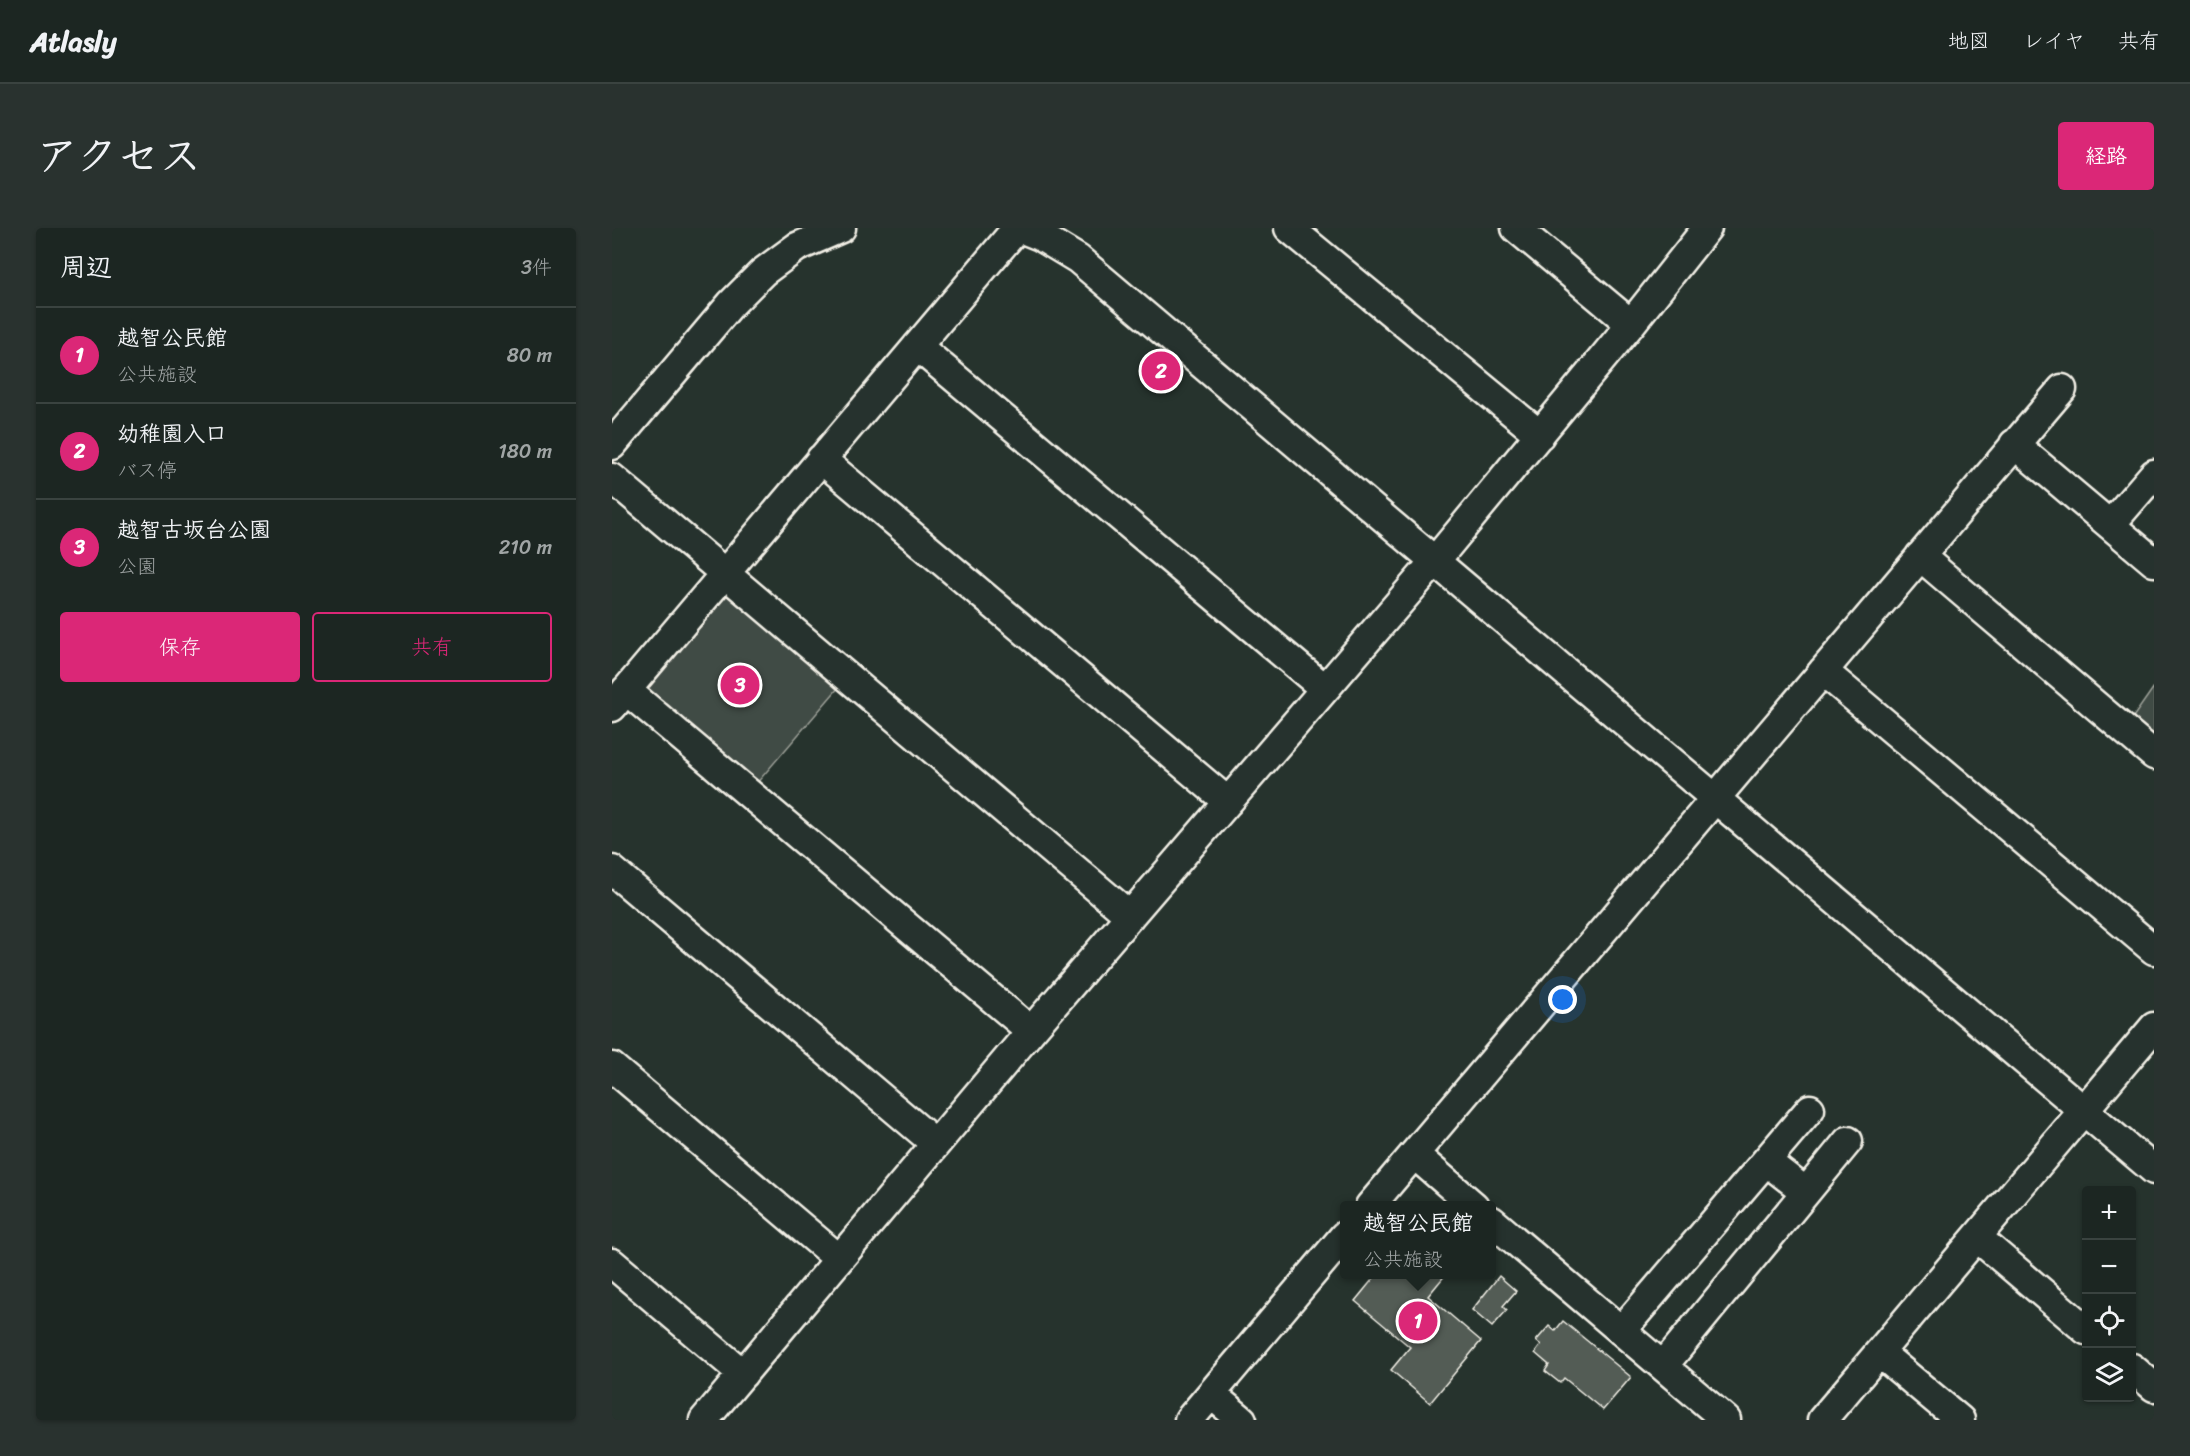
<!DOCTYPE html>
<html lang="ja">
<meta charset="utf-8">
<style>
:root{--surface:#1c2622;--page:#29322f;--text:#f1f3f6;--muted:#a0a5a5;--line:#3a4340;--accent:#db2777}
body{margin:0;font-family:Sriracha,"Klee One",sans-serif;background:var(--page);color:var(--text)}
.controls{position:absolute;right:18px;bottom:18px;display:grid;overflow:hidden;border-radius:6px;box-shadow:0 2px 4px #0004}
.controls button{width:54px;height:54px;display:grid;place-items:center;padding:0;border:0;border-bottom:2px solid var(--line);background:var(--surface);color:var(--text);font:30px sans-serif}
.you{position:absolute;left:951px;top:772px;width:21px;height:21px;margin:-15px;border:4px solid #fff;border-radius:50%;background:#1a73e8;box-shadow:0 0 0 9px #1a73e833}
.badge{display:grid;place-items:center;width:39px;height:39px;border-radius:50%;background:var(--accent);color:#fff;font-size:20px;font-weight:700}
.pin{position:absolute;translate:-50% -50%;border:3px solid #fff;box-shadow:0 2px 6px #0006}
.popup{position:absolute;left:728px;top:973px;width:156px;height:78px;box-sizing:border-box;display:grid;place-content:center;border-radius:6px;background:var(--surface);filter:drop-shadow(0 2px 4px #0005);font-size:20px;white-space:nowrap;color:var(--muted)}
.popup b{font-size:22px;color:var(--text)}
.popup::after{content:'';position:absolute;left:50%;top:100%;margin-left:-12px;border:12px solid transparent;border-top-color:var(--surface)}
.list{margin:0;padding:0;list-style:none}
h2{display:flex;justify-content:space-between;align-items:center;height:78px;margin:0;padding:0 24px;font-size:26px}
h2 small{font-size:20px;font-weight:400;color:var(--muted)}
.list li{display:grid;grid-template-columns:39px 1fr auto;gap:18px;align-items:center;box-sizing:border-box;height:96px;padding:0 24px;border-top:2px solid var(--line)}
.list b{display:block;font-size:22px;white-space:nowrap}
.list p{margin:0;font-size:20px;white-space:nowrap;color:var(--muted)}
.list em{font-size:20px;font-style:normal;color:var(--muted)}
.actions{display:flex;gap:12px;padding:18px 24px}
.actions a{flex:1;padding:14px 0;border:2px solid var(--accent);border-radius:6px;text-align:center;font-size:21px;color:var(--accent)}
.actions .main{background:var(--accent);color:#fff}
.icon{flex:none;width:33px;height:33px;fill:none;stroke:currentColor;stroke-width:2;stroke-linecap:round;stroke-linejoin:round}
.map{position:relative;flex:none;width:1542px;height:1192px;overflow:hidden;border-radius:6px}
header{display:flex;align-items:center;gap:36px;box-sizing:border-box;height:84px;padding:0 30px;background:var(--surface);border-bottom:2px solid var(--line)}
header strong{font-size:28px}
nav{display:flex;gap:33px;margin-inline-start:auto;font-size:21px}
.intro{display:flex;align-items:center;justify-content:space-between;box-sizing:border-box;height:144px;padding:0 36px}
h1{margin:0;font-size:42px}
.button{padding:15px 27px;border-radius:6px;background:var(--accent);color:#fff;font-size:21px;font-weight:700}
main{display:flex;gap:36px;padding:0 36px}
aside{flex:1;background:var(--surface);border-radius:6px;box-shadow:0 2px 4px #0004}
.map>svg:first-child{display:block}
.park{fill:#414b45;stroke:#9a9e96;stroke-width:1.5}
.building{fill:#525c55;stroke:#f4f1e8;stroke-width:1.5}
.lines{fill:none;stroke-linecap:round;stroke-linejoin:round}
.minor-casing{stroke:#f4f1e8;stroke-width:33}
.minor{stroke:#26332d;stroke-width:28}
</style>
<header>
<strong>Atlasly</strong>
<nav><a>地図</a><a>レイヤ</a><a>共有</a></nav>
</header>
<div class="intro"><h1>アクセス</h1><a class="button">経路</a></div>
<main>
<aside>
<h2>周辺<small>3件</small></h2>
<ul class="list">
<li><span class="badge">1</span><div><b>越智公民館</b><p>公共施設</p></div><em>80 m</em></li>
<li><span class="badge">2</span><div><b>幼稚園入口</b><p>バス停</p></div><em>180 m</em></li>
<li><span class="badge">3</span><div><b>越智古坂台公園</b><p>公園</p></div><em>210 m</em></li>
</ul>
<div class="actions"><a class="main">保存</a><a>共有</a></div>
</aside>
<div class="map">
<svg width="1542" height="1192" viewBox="0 0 1542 1192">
<rect width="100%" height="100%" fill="#26332d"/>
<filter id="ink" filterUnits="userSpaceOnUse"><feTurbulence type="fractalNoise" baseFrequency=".0167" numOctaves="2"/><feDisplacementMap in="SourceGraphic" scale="12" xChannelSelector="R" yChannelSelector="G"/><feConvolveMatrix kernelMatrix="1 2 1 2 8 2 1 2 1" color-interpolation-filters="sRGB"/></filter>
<g filter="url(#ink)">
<path class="park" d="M109 358 227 459 144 556 30 455Z
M1542 459V517L1517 495Z"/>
<path class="building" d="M765 1046H834L816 1068 869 1113 818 1175 779 1142 798 1119 743 1073Z
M887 1048 904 1063 891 1078 895 1082 880 1099 860 1082Z
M951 1093 1019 1149 991 1182 952 1150 948 1155 933 1143 937 1137 923 1125 929 1117 924 1113 937 1098 943 1103Z"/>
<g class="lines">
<g class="minor-casing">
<path id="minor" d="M408 0 428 8 466 31 1542 942
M677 0 928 207
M904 0 1019 96
M305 118 713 461
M1402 216 1542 334
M0 217 119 76 151 44 185 19 229 0
M209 231 616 574
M0 250 518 688
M1498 297 1542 246
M1308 328 1542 527
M1211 443 1542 722
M14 462 419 803
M0 479 405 0
M0 642 324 916
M0 839 227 1031
M802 926 862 978
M1154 933 1194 964
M758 978 1450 161
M880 993 1114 1192
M1366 1010 1474 1102
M0 1035 131 1146
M1009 1103 1198 881
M1268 1125 1348 1192
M1051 1138 1236 913
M1520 1140 1542 1159
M599 1166 630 1192
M92 1192 419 803 823 333 1019 96 1095 0
M577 1192 732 1008
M1210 1192 1542 799"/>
</g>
<use href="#minor" class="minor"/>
</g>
</g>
</svg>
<div class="controls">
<button>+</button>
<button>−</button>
<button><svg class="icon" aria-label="locate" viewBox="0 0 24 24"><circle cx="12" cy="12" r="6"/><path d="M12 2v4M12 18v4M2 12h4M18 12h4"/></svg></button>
<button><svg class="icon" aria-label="layers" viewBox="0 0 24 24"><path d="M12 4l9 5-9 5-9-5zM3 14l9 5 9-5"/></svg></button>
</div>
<div class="you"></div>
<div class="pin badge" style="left:806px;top:1093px">1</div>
<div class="popup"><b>越智公民館</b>公共施設</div>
<div class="pin badge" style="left:549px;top:143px">2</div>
<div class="pin badge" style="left:128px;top:457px">3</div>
</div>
</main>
